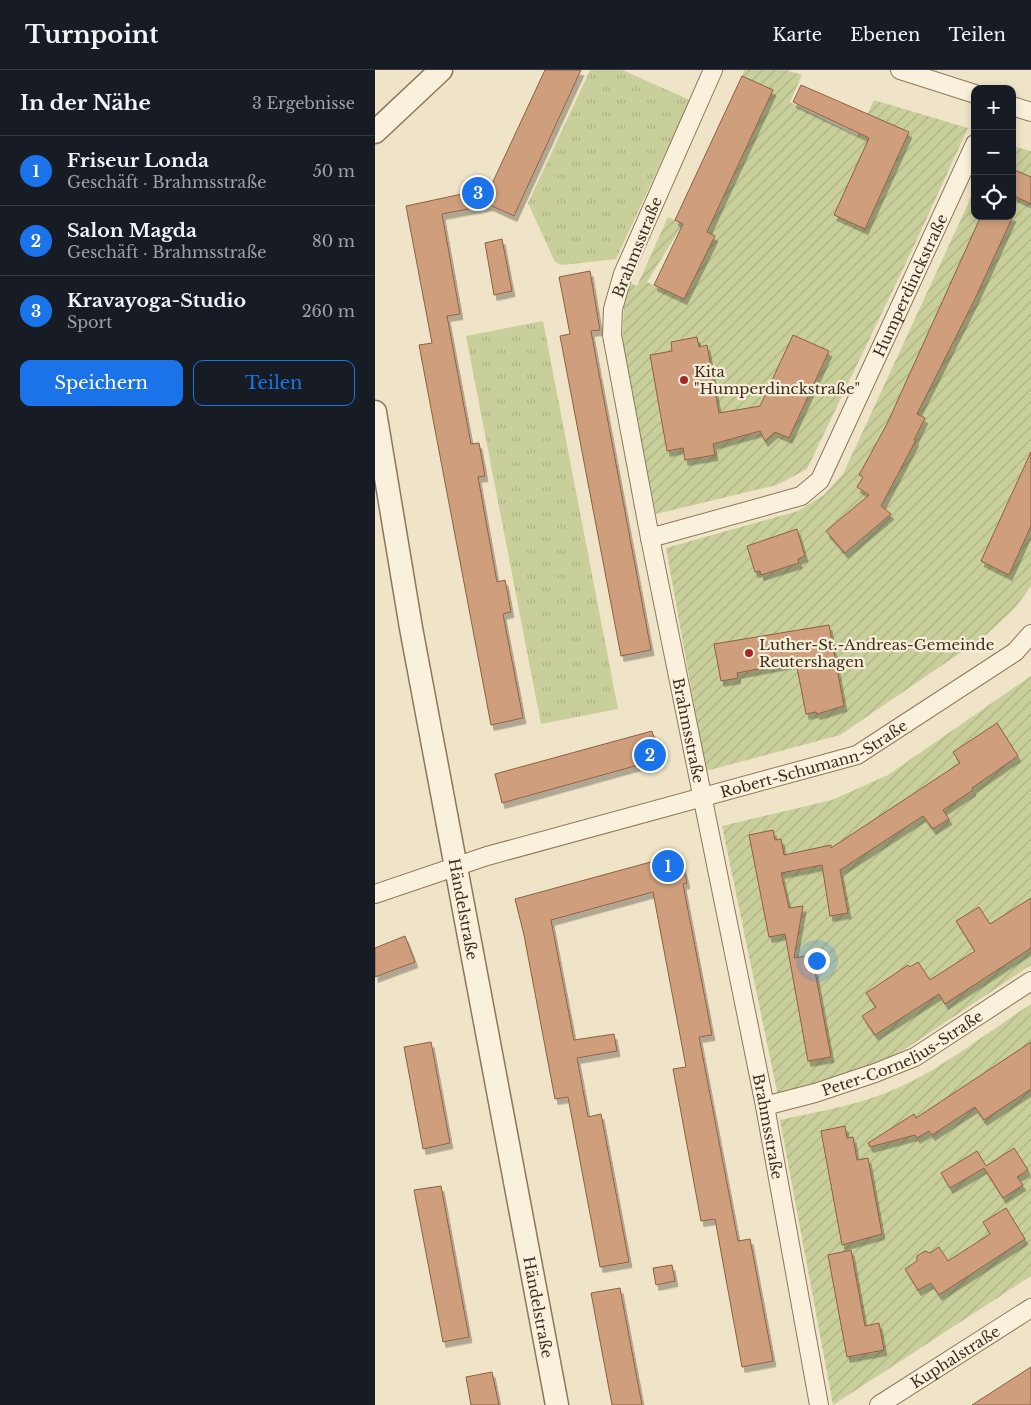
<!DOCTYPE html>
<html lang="de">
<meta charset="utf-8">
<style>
:root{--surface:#171b24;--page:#242831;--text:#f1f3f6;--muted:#9ea1a6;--line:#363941;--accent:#1a73e8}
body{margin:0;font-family:"Libre Baskerville",serif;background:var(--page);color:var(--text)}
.controls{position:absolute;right:15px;top:15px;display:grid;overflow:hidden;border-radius:10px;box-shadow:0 2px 8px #0003}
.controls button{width:45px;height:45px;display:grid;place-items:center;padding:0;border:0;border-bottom:1px solid var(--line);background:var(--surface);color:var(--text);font:25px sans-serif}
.you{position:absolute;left:441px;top:890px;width:18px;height:18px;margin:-12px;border:4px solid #fff;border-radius:50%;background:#1a73e8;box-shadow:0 0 0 8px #1a73e833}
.badge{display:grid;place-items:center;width:32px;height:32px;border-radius:50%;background:var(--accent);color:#fff;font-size:16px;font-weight:700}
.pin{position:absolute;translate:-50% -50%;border:2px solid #fff;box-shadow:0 1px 5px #0006}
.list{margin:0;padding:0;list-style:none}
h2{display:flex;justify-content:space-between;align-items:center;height:65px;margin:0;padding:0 20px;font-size:21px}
h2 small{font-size:16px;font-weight:400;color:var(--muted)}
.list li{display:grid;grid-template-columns:32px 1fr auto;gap:15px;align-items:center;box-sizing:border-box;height:70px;padding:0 20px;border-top:1px solid var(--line)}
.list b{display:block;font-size:19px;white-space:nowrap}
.list p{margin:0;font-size:16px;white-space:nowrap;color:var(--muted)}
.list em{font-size:16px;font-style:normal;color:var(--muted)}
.actions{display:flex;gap:10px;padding:15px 20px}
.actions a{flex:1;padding:11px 0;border:1px solid var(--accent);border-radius:10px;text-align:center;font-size:18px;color:var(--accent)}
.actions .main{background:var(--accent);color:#fff}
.icon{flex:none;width:28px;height:28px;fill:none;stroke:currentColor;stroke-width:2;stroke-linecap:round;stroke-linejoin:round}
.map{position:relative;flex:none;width:656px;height:1335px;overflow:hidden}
header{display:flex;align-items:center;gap:30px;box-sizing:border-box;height:70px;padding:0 25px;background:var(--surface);border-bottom:1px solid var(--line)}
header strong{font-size:24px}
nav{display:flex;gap:28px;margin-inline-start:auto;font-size:18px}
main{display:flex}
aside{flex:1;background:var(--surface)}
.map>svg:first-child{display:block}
.grass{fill:url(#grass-tufts)}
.garden{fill:url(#garden-furrows)}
.building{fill:#cf9f7d;stroke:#8d5f41;filter:url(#shadow)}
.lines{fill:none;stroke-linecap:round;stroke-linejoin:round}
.minor-casing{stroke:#8d765c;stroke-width:20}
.tertiary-casing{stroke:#8d765c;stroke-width:25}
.minor{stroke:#faf1dc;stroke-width:18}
.tertiary{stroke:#faf1dc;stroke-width:22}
.poi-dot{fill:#9e2a2b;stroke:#f7eed8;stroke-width:2}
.labels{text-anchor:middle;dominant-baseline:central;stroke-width:4.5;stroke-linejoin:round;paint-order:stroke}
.street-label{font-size:15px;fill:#3d2e20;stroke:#f7eed8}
.poi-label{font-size:15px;fill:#3d2e20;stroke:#f7eed8;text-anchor:start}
</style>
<header>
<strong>Turnpoint</strong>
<nav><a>Karte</a><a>Ebenen</a><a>Teilen</a></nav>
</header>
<main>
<aside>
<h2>In der Nähe<small>3 Ergebnisse</small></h2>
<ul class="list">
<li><span class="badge">1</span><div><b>Friseur Londa</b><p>Geschäft · Brahmsstraße</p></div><em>50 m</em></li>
<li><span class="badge">2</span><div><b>Salon Magda</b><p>Geschäft · Brahmsstraße</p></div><em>80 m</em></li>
<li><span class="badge">3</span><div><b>Kravayoga-Studio</b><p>Sport</p></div><em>260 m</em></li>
</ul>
<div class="actions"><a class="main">Speichern</a><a>Teilen</a></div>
</aside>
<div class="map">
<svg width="656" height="1335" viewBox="0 0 656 1335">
<defs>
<pattern id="grass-tufts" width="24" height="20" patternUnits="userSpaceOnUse" patternTransform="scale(1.25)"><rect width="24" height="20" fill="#c9cf9b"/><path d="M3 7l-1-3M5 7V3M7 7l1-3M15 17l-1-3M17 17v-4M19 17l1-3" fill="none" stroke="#aeb285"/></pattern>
<pattern id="garden-furrows" width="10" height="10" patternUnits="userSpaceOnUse" patternTransform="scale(1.25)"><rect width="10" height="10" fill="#c9cf9b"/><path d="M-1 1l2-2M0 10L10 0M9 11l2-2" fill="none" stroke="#aeb285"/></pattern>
<filter id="shadow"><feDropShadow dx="3" dy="5.5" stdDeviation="0" flood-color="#0004"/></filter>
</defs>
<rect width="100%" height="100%" fill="#f0e4c8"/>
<path class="grass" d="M215 0H247L315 30 241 189 187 195 180 192 153 133Z
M168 251 243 639 166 654 91 266Z"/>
<path class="garden" d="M369 0H411L427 5 415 32 482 66 499 30 593 58 539 176 432 399 402 415 281 444 247 278 250 211 262 216 293 147 308 154 272 212 309 229 339 166 332 162 397 20 367 6Z
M637 76 656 81V516L640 538 610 566 465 665 331 701 291 478 423 441 450 424 468 404 600 119V146H637Z
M656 606V895L529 980 492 999 403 1026 347 756 457 730 513 705Z
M656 934V1206L458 1335 405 1050C441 1042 478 1036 513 1022 562 1003 611 963 656 934Z"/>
<path class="building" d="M170 0H206L139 146 115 135 67 144 85 244 72 246 96 374 104 373 110 406 103 407 122 512 130 510 131 515 136 542 128 544 148 648 116 655 44 275 57 273 31 136 115 118Z
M367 6 398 20 332 162 340 166 309 229 279 215 308 154 300 150Z
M426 15 534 62 490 159 459 145 494 68 418 32Z
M637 99 656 107V134L637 125Z
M606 146H638L600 229 542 344 550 348 539 370H541L506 436 516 444 470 483 451 461 494 425 482 417 488 407 484 405 512 354Z
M127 169 137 221 119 225 110 173Z
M215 201 225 260 216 261 276 580 246 586 185 266 195 264 184 207Z
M418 265 454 281 414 368 400 362 390 371 385 361 338 374 340 385 310 390 308 378 292 381 275 285 297 281 296 272 322 267 324 277 332 275 344 343 385 336Z
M656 382V456L634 505 606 491Z
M422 459 430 486 423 489 424 493 386 505 385 501 380 502 372 476Z
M454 555 469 636 442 644 441 642 431 644 421 592 362 603 363 608 346 611 339 574Z
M622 653 643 686 597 718 598 720 568 740 574 749 558 759 548 746 465 800 473 843 455 846 447 795 406 803 414 838 428 836 419 888 437 885 456 987 433 991 410 864 394 867 374 765 398 760 400 770 406 769 409 785 456 775V778L585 693 578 682Z
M277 661 285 689 127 733 120 704Z
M305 784 312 813 308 814 337 965 324 967 363 1171 375 1169 398 1291 367 1297 340 1149 326 1151 298 999 311 997 278 822 176 850 199 970 239 964 242 981 202 988 213 1047 226 1044 254 1192 225 1197 193 1027 180 1029 149 865 140 829Z
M656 828V878L570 934 564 924 500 965 487 946 501 937 491 923 533 895 535 897 543 892 555 910 600 881 581 851 604 837 615 854Z
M30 866 40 892 0 907V878Z
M56 972 75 1073 48 1079 29 977Z
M656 972V1019L609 1050 600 1037 557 1065 554 1061 542 1068 540 1065 495 1077 493 1073 539 1044 541 1048Z
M470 1056 472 1068 478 1067 482 1090 493 1088 507 1164 467 1175 446 1061Z
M639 1078 653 1100 642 1107 648 1115 628 1128 609 1098 575 1118 566 1103 602 1081 611 1096Z
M66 1116 94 1267 68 1272 39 1120Z
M631 1138 650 1169 564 1225 556 1213 543 1220 530 1199 542 1191V1186L550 1181 555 1183 564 1177 573 1191 615 1164 608 1152Z
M476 1180 490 1256 504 1253 509 1280 472 1287 453 1185Z
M297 1195 300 1211 281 1215 278 1198Z
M245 1218 267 1335H237L216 1223Z
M656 1297V1335H597Z
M117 1302 124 1335H96L91 1307Z"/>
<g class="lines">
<g class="minor-casing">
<g id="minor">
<path id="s1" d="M338 0 248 204 238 239 237 265 275 468 390 1036 444 1335"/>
<path d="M525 0 600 24"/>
<path d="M637 36 656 42"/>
<path id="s2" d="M275 468 426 426 445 410 600 74"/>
<path id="s3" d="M0 824 112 786 482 685 640 582 656 564"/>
<path id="s4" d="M390 1036 440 1023 500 1003 540 987 656 911"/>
<path id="s5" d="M504 1335 656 1238"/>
</g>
</g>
<g class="tertiary-casing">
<g id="tertiary">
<path d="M0 62 66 0"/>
<path id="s6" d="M0 342 36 558 182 1335"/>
</g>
</g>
<use href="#minor" class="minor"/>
<use href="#tertiary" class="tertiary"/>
</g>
<g class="poi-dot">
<circle cx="309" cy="310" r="5"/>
<circle cx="374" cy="583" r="5"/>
</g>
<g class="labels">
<g class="street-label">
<text transform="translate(262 177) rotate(-68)">Brahmsstraße</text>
<text stroke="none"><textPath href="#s2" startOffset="396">Humperdinckstraße</textPath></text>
<text stroke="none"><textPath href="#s1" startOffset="688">Brahmsstraße</textPath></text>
<text stroke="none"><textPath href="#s3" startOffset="460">Robert-Schumann-Straße</textPath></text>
<text stroke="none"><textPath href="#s6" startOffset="505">Händelstraße</textPath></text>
<text stroke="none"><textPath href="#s4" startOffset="148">Peter-Cornelius-Straße</textPath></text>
<text stroke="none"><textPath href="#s1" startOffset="1092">Brahmsstraße</textPath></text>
<text stroke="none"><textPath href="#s6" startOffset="910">Händelstraße</textPath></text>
<text stroke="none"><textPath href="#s5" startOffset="90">Kuphalstraße</textPath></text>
</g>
<g class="poi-label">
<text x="319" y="301">Kita<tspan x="319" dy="17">"Humperdinckstraße"</tspan></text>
<text x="384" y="574">Luther-St.-Andreas-Gemeinde<tspan x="384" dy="17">Reutershagen</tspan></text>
</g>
</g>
</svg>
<div class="controls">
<button>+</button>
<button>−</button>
<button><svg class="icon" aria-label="locate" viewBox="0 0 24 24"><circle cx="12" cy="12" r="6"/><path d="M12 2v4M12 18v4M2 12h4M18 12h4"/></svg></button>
</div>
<div class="you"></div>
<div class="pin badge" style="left:293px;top:796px">1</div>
<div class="pin badge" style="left:275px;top:685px">2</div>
<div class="pin badge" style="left:103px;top:123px">3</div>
</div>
</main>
